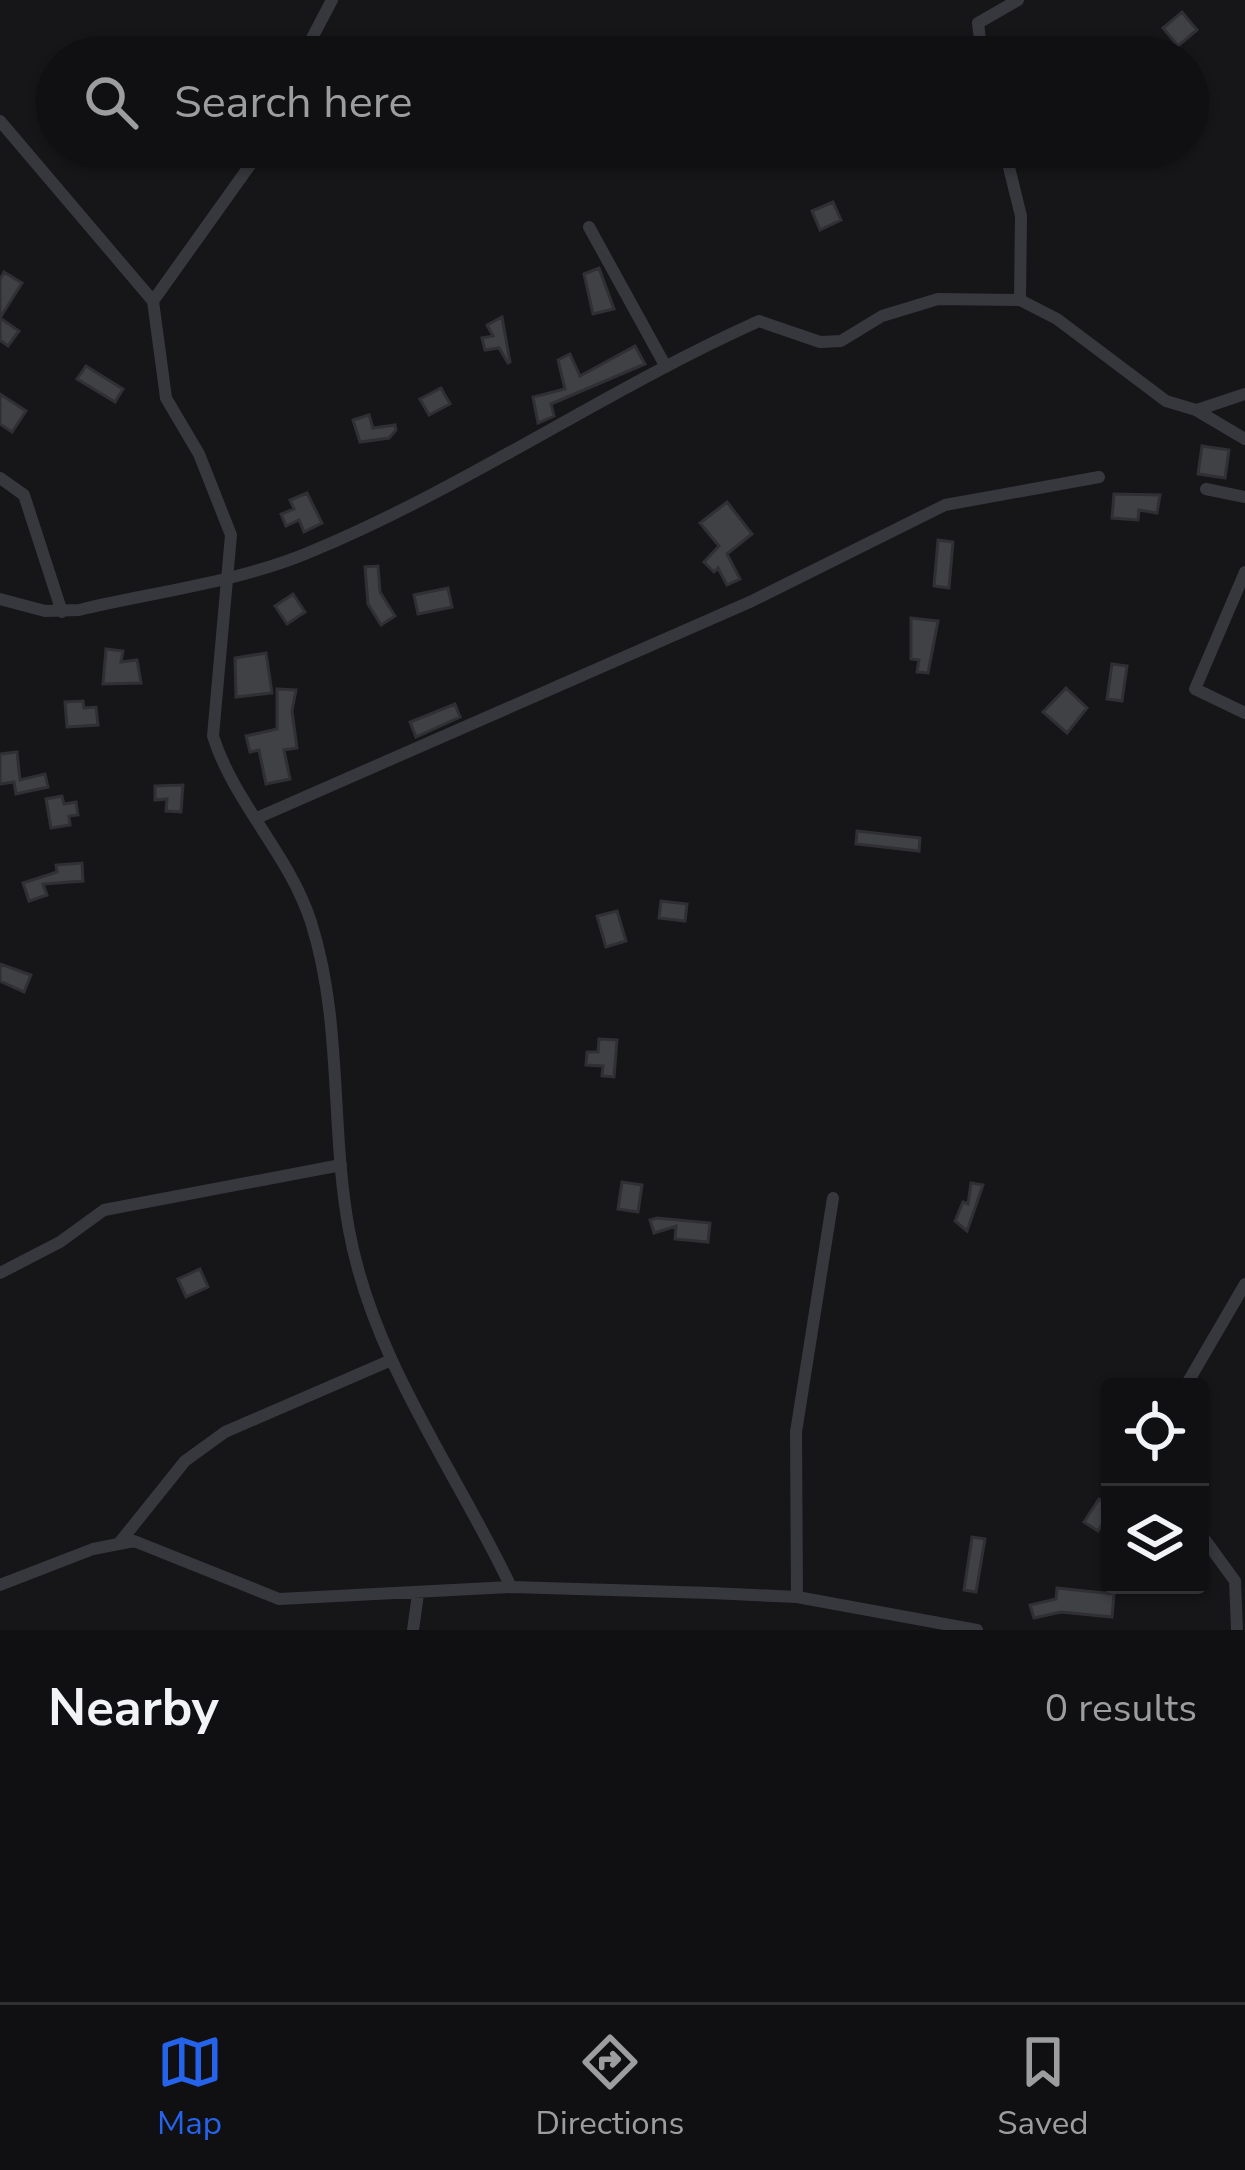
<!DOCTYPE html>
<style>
:root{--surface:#101012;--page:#19191b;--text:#f1f3f6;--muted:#9c9d9f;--line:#303032;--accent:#2563eb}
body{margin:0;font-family:"Nunito Sans",sans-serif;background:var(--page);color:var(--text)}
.controls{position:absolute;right:36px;bottom:36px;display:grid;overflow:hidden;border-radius:12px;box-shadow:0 3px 9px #0004}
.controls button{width:108px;height:108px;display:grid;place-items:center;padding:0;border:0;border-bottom:3px solid var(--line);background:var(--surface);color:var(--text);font:60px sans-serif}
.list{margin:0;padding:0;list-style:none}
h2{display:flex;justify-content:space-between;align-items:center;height:156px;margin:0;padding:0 48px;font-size:51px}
h2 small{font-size:39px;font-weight:400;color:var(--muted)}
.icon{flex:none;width:66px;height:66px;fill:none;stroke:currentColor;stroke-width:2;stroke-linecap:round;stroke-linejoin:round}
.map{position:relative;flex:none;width:1245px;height:1630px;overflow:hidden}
.search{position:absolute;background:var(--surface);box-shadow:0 3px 9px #0004;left:36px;right:36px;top:36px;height:132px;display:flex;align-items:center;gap:30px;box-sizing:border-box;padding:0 42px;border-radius:66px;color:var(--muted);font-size:45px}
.sheet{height:372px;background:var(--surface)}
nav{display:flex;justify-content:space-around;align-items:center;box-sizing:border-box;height:168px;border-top:3px solid var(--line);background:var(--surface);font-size:33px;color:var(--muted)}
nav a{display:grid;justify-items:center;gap:6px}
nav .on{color:var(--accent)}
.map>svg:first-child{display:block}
.building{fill:#404145;stroke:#303034;stroke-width:3}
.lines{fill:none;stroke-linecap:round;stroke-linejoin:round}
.minor{stroke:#37383d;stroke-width:12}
</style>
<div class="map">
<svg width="1245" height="1630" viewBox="0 0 1245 1630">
<rect width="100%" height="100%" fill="#161618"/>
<path class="building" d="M1182 12 1197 30 1178 46 1163 28Z
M833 202 841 220 820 230 812 211Z
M599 268 614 309 593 314 584 274Z
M4 272 22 283 0 318 19 331 8 346 0 340V279Z
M502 317 510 362 508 363 499 348 485 350 482 338 493 336 487 325Z
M635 346 645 364 551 404 554 416 538 423 533 397 565 389 558 360 570 354 580 376Z
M86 366 123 389 115 402 77 379Z
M441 388 450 404 429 415 420 399Z
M0 394 26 411 12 432 0 424Z
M369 415 373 428 395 425 396 430 389 438 360 442 353 420Z
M1202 446 1229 450 1225 478 1198 474Z
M307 493 322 523 304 532 299 520 286 526 281 514 294 509 290 500Z
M1114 494 1160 495 1157 513 1139 510 1138 520 1112 518Z
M727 502 752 534 727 554 740 579 727 585 718 568 714 572 704 562 719 546 700 523Z
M938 540 953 542 949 588 934 586Z
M378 566 380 592 395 616 381 625 368 604 365 567Z
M448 588 452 607 418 614 414 595Z
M293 594 305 612 287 624 275 606Z
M911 618 938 621 928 673 917 672 919 660 911 659Z
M106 649 123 651 121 662 137 660 141 683 103 684Z
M266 653 272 693 236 697 235 658Z
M1112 664 1127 666 1122 701 1107 699Z
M1066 688 1087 708 1067 733 1043 712Z
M277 689 296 690 292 711 297 748 284 750 290 779 266 784 259 750 250 752 246 736 277 729Z
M83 701 84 708 96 707 98 725 67 727 65 702Z
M455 704 460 717 416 737 410 722Z
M17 752 20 780 45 774 48 787 16 794 14 782 0 784V754Z
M183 785 181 812 166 811 167 799 155 800V786Z
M62 796 64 804 76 802 78 815 69 816 70 825 51 828 46 799Z
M857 831 920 838 919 851 856 844Z
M82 863 83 881 43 884 47 895 29 901 23 883 57 872 56 865Z
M661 901 687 904 685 921 659 918Z
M617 911 626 941 606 947 597 916Z
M0 964 31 975 24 992 0 981Z
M599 1039 617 1040 614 1077 602 1076 603 1066 586 1065 587 1052H598Z
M622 1182 642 1185 638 1212 618 1209Z
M971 1183 983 1185 967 1231 955 1221 963 1202 968 1204Z
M657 1218 710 1223 708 1242 675 1239 676 1226 654 1233 650 1220Z
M200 1269 208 1287 186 1297 178 1279Z
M1099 1499 1110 1506V1523L1105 1520 1098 1531 1084 1522Z
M972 1537 985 1539 976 1592 964 1590Z
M1057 1588 1114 1594 1112 1617 1061 1612 1034 1618 1030 1605 1056 1599Z"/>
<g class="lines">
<path class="minor" d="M302 57 332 0
M982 57 978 23 1018 0
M0 121 153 301 166 398 199 454 231 535 213 736C234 803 289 854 311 922 343 1023 330 1127 349 1230 373 1361 455 1469 511 1587
M1004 147 1021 216 1020 300
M589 227 666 367
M153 301 263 147
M1197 410 1245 394
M0 478 24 495 62 612
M1206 489 1245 497
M1245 572 1195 689 1245 713
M0 599 45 611 79 610C154 592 239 582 310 552 467 487 605 390 759 321L820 342 841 341 882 316 938 299 1020 300 1057 319 1166 401 1196 410 1245 439
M257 818 752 601 945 505 1099 477
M0 1273 60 1242 104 1210 341 1165
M1185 1387 1245 1284
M1200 1533 1235 1581 1237 1630
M120 1542 185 1461 225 1432 389 1361
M0 1585 93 1549 134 1541 279 1599 511 1587 711 1593 797 1597 977 1630
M797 1597 796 1432 833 1198
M413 1630 418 1594"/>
</g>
</svg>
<div class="controls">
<button><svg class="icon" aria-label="locate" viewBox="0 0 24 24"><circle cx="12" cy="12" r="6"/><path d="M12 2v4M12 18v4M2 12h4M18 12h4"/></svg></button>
<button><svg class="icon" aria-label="layers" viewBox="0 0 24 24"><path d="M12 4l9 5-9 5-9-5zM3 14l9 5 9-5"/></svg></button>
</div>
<div class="search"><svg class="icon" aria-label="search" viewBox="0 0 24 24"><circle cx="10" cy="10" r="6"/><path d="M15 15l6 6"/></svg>Search here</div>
</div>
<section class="sheet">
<h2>Nearby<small>0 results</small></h2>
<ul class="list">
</ul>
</section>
<nav>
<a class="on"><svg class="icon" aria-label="map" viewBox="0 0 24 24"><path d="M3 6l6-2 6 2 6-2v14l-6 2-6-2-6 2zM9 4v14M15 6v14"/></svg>Map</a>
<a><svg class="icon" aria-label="directions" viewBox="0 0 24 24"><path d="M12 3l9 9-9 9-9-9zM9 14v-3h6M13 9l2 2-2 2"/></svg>Directions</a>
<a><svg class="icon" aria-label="saved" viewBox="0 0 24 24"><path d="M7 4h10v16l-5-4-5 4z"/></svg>Saved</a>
</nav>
